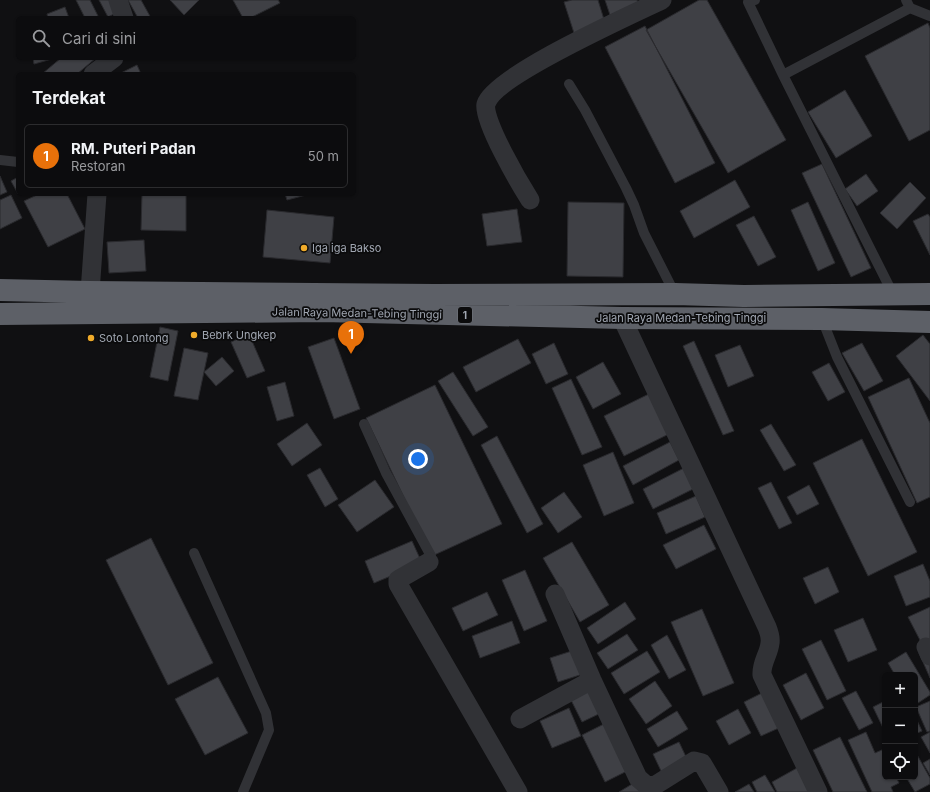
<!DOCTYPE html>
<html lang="id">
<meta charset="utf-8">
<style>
:root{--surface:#0c0c0e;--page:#1a1a1c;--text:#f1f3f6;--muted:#9a9b9e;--line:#2c2c2e;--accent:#d93025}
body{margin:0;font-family:Inter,sans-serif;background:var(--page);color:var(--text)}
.controls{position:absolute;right:12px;bottom:12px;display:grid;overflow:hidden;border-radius:6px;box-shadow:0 1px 3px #0004}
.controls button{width:36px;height:36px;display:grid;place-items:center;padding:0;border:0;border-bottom:1px solid var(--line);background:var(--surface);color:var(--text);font:20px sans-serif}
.you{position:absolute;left:418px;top:459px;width:14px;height:14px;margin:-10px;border:3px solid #fff;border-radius:50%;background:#1a73e8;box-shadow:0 0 0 6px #1a73e833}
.badge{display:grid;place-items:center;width:26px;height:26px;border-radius:50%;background:var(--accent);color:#fff;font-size:13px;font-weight:700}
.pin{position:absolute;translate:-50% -33px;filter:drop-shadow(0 1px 2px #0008)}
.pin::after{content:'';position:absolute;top:21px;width:14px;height:12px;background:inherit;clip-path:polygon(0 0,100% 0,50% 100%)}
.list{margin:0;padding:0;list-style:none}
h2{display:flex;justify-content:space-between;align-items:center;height:52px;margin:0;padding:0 16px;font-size:17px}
h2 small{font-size:13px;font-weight:400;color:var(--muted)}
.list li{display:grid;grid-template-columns:26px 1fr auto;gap:12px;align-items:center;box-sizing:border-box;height:64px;margin:0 8px 8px;padding:0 8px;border:1px solid var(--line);border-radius:6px}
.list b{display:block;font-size:15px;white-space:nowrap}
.list p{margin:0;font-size:13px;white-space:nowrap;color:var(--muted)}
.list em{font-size:13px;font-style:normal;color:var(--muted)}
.icon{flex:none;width:22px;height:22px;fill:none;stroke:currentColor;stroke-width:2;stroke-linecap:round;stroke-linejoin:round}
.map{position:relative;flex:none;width:930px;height:792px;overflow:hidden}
.search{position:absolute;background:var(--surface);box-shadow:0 1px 3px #0004;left:16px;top:16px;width:340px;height:44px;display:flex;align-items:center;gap:10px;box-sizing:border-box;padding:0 14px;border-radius:6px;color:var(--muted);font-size:15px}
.panel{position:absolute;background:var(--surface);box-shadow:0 1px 3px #0004;left:16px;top:72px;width:340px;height:124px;border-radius:6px}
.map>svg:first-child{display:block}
.building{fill:#3f4045;stroke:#2a2a2e}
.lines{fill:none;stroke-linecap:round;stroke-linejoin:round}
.lane{stroke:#313236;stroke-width:10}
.street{stroke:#313236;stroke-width:19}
.highway{stroke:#5d6067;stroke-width:22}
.poi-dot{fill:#f0ab2a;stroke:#0b0b0c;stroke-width:1.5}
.labels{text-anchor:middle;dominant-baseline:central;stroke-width:3.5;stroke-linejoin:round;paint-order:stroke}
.shield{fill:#0b0b0c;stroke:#747880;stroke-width:1}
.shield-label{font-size:10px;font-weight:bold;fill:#a1a7b2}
.poi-label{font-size:11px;fill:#a1a7b2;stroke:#0b0b0c;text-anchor:start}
.street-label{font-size:11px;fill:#a1a7b2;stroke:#0b0b0c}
</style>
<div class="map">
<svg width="930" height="792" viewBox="0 0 930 792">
<rect width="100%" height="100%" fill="#101012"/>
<path class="building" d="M76 0H90L99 18H85Z
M99 0H109L116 13 108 17Z
M128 0H141L151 18H138Z
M170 0H199L184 15Z
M233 0H278L280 3 250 18H243Z
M572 0H598L606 26 575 36 564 2Z
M605 0H637L639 6 610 15Z
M699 0H707L786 140 728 173 646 30Z
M65 7 69 18H48L47 14Z
M928 23 930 28V130L909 141 865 56Z
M645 26 715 163 675 183 605 47Z
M33 58H52V59L34 64Z
M61 58H96L77 74H42Z
M137 65 141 74H119Z
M845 90 872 136 836 158 808 112Z
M822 164 871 268 851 277 802 173Z
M866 174 878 191 857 206 845 189Z
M0 176 7 192 0 195Z
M18 177V194L11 181Z
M735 180 750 207 694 238 680 211Z
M910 182 926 198 897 229 880 213Z
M39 194H67L85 229 48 247 24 201Z
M142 194H186V231L141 230Z
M285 194H310L287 200Z
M11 195 22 218 0 229V200Z
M568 202 624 203 623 277 567 276Z
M808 202 835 263 818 271 791 210Z
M517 209 522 242 487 246 482 214Z
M267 210 334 217 330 263 263 257Z
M928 214 930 217V255L913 221Z
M754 216 776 257 758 266 736 225Z
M144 240 146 271 109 273 107 242Z
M160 327 178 331 168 381 150 377Z
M249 334 265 371 247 378 231 342Z
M923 335 930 344V401L896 356Z
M334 338 360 409 334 419 308 347Z
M518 339 531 363 476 392 463 367Z
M694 341 734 431 723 435 683 346Z
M554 343 568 374 546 384 532 354Z
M862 343 883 381 864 391 842 353Z
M740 345 754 376 728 387 715 355Z
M184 348 208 353 198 400 174 396Z
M222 357 234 371 216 386 204 372Z
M603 362 621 394 593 409 576 377Z
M829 363 845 392 828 401 812 372Z
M453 372 488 427 473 436 438 381Z
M909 378 930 423V497L917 503 868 397Z
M571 379 602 447 582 455 552 388Z
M285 382 294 416 277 421 267 387Z
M435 385 502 524 432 556 366 418Z
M655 391 675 431 624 456 604 416Z
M307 423 322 445 292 466 277 444Z
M771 424 796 465 784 471 760 430Z
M497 436 543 524 527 533 481 445Z
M862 439 917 552 868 576 813 463Z
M670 442 679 460 633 485 623 466Z
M613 452 634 503 604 516 583 465Z
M320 468 338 499 325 507 307 475Z
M684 468 695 488 653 509 643 489Z
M375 480 394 507 357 532 338 505Z
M771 482 792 523 779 529 758 488Z
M809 485 819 504 797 515 787 497Z
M564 492 582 517 558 533 541 508Z
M696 496 705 517 666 534 657 513Z
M704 525 716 549 676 569 663 545Z
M151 538 213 663 168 685 106 560Z
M412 541 422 563 374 583 365 561Z
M572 542 609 605 580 622 543 558Z
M923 564 930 581V597L906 606 894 576Z
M828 567 839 592 815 604 803 578Z
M525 570 547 621 524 631 502 580Z
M487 592 498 615 463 631 452 608Z
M625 602 636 619 598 644 587 628Z
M930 607V640L922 644 908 617Z
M702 609 734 683 703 696 671 622Z
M863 618 877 650 848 662 834 630Z
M512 621 520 643 480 658 472 636Z
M627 634 638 650 608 669 597 653Z
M667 635 686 670 669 679 651 645Z
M821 640 846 691 827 700 802 649Z
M578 649 586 673 558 682 550 658Z
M647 651 660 672 624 694 611 673Z
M906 652 930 692V695L915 705V675H895L888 663Z
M919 653 930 665V678Z
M806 673 824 708 801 720 783 685Z
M218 677 248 733 205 755 175 699Z
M655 681 672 706 646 724 629 699Z
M592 685 605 711 582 722 569 696Z
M856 691 873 723 859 730 842 698Z
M764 692 781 727 761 736 744 702Z
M885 701V732L873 707Z
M930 701V731L927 732 916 707Z
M569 708 581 736 552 748 540 721Z
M738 709 751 733 729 745 716 721Z
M677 711 688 729 658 747 647 729Z
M915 716 922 731 915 734Z
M606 723 629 770 605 782 582 735Z
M866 732 875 753 884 749 885 752V777H896L899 783 891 787 893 792H872L848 740Z
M930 732V753L921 737Z
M840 737 867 792H833L813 750Z
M679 742 688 761 662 773 653 754Z
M915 751 930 778V784L915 792 906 777H915Z
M930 759V775L923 763Z
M797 768 811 792H777L772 782Z
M765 775 775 792H757L752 782Z
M637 781 643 792H619Z
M749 784 754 792H735Z"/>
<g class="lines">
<path class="lane" d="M755 0 748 2 783 75 893 294
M910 8 930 16
M783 75 910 8 906 0
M569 84 585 110 626 188 634 205 644 233 675 294
M0 160 18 162
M822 319 837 357 910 502
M364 424 386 473 431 556V559L429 562
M194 553 266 713 269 730 243 792"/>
<path class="street" d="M118 0 124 18
M93 74 114 58
M530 200C520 184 482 120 486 104 494 76 631 15 662 0
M90 292 97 194
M622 318 767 627C769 632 771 637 770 643 769 654 761 663 762 675L818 792
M429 562 401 578 398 580V584L518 792
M555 594 592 680 638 778 646 785 654 786 694 761 702 763 719 792
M926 647 930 656
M520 719 592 680"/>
<path class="highway" d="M0 290 90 292 434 295 675 294 744 296 930 294
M0 314 323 311 622 318 822 319 930 322"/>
</g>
<g class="poi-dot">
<circle cx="304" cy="248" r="4"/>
<circle cx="194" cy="335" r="4"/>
<circle cx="91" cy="338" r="4"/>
</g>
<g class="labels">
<rect class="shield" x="458" y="307" width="14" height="16" rx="3"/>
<g class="shield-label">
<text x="465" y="315">1</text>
</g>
<g class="poi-label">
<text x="312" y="248">Iga iga Bakso</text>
<text x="202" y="335">Bebrk Ungkep</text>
<text x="99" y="338">Soto Lontong</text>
</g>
<g class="street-label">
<text transform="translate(357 313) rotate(1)">Jalan Raya Medan-Tebing Tinggi</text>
<text x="681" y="318">Jalan Raya Medan-Tebing Tinggi</text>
</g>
</g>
</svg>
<div class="controls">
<button>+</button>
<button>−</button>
<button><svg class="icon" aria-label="locate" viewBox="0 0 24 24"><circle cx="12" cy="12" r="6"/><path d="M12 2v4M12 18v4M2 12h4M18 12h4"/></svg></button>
</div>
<div class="you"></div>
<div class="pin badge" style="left:351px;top:354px;background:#e8710a">1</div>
<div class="search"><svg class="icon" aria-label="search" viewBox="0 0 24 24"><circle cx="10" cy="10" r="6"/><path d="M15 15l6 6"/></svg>Cari di sini</div>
<section class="panel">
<h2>Terdekat<small></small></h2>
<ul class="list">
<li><span class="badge" style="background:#e8710a">1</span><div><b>RM. Puteri Padan</b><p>Restoran</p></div><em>50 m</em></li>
</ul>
</section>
</div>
